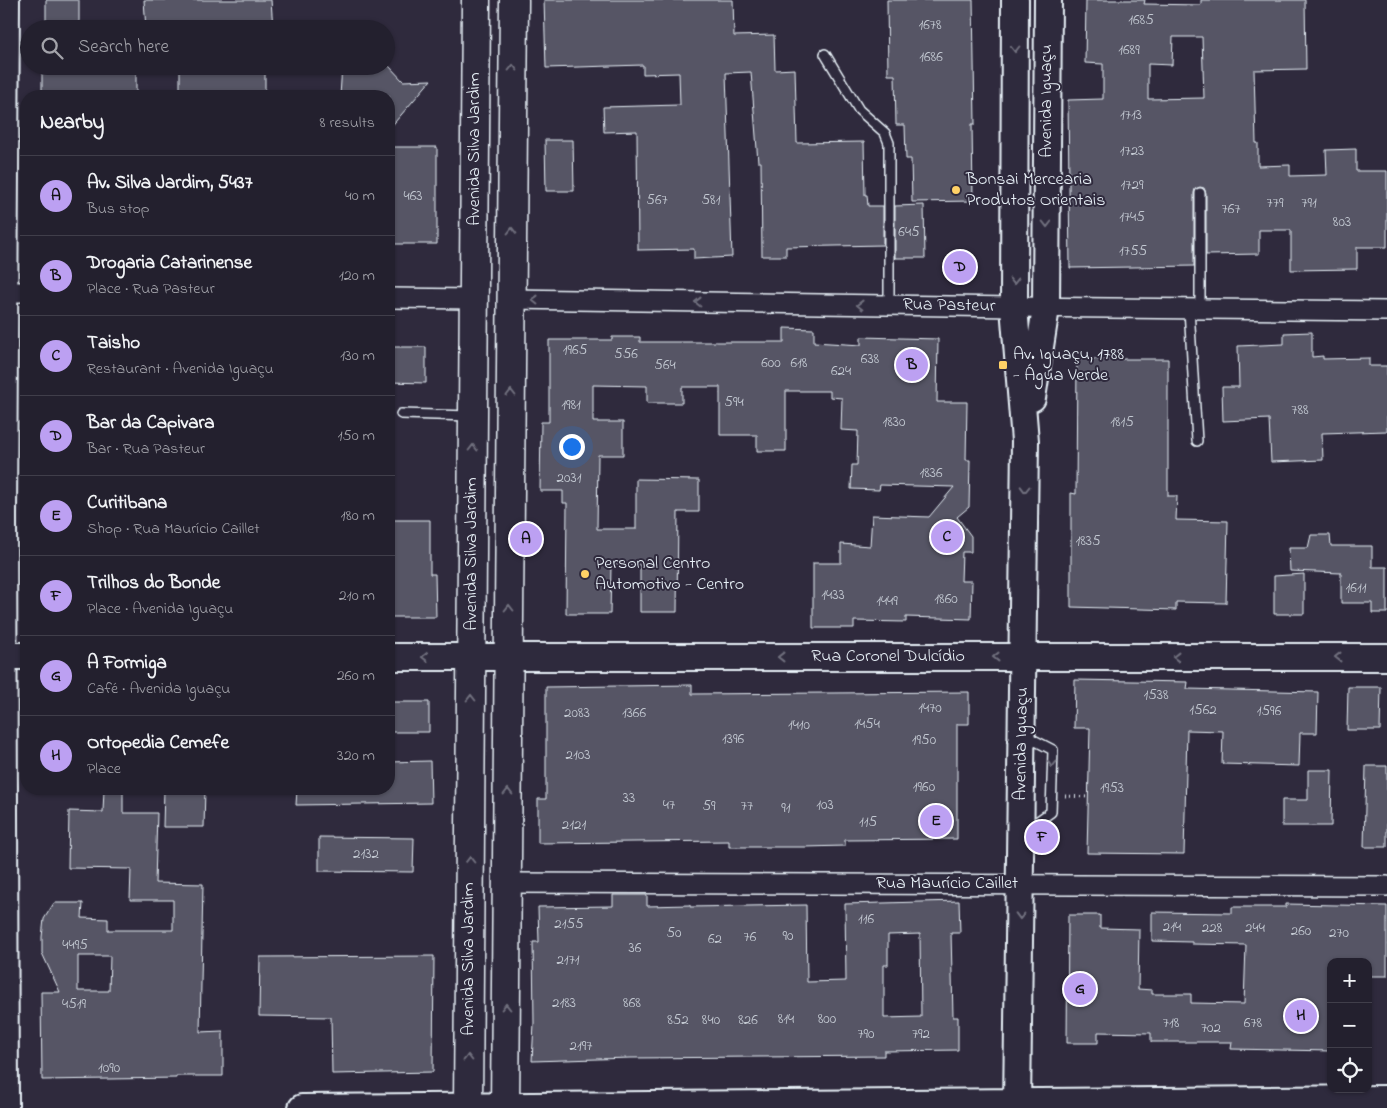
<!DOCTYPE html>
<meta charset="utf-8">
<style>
:root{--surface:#23202e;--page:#2f2d3a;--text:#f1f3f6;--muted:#a3a3aa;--line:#403e4a;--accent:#bca0f2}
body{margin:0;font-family:"Indie Flower",sans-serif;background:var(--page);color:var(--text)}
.controls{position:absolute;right:15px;bottom:15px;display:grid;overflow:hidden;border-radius:10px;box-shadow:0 1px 4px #0004}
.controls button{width:45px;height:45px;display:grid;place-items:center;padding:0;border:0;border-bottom:1px solid var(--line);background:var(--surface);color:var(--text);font:25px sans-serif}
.you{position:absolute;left:571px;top:446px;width:18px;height:18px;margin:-12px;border:4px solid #fff;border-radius:50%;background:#1a73e8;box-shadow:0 0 0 8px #1a73e833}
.badge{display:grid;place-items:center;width:32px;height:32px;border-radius:50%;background:var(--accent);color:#111;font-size:16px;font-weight:700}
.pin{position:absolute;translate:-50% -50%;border:2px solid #fff;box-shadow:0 1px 5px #0006}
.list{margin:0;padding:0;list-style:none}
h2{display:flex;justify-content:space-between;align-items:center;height:65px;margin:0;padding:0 20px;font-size:21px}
h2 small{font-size:16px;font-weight:400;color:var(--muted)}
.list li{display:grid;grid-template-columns:32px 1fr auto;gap:15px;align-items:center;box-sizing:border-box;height:80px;padding:0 20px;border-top:1px solid var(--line)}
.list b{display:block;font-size:19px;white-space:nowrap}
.list p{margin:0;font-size:16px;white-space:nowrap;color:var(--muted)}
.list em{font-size:16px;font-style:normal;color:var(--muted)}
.icon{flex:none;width:28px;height:28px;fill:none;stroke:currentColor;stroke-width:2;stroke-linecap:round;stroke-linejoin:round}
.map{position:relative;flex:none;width:1387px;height:1108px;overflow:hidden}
.search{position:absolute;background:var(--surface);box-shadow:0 1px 4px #0004;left:20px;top:20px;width:375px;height:55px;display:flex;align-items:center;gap:12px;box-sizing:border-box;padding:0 18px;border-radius:28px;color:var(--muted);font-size:19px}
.panel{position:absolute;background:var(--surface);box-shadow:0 1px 4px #0004;left:20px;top:90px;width:375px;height:705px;border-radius:20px}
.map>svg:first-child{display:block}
.building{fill:#575565;stroke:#e8f1f8;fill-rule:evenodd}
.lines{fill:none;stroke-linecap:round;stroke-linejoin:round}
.lane-casing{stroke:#e8f1f8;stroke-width:12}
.street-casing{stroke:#e8f1f8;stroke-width:22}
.secondary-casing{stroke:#e8f1f8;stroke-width:30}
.primary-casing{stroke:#e8f1f8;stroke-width:31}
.path{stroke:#e8f1f8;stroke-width:3;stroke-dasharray:1 4;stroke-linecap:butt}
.lane{stroke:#2f2a3d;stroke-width:9}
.street{stroke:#2f2a3d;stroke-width:19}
.secondary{stroke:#2f2a3d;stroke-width:26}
.primary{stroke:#2f2a3d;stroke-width:28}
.oneway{stroke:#70707e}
.poi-dot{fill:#ffd166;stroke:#2f2a3d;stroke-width:2}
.labels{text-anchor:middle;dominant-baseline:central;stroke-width:4;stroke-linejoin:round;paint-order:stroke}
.number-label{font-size:15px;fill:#c4cad3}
.street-label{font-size:18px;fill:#e8f1f8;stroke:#2f2a3d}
.poi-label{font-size:18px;fill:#e8f1f8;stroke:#2f2a3d;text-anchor:start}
</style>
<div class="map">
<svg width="1387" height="1108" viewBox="0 0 1387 1108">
<rect width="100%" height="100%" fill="#2f2a3d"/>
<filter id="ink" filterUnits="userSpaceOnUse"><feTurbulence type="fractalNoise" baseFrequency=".02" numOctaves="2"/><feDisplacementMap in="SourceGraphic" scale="10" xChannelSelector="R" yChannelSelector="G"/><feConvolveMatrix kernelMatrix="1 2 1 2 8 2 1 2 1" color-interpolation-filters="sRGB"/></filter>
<g filter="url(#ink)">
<path class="building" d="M46 0H79V29H46Z
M144 0H271L273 29H146Z
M544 0H733L734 36 774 35 775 70 795 69 797 143 864 142 865 195H867L868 206H883V245L786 247V256H762L761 162H758L751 72 726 73 732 257 694 259V249L638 250 637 131 604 132 603 107 680 105 679 73 643 74V65L546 68Z
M887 0H973L975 124H972L973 201 912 202 911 159H906L905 125H896L895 75H888Z
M1086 0H1145L1144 4 1201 5V0H1305L1306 69 1254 70 1256 143H1258V166L1290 165V176L1327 175 1326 150 1356 149V171H1387V247H1357V269L1291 270V230H1259V254L1206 255V193L1204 188 1200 187 1195 189 1194 193V266L1070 268 1068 100 1103 99V64L1085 63ZM1173 37H1202L1204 98 1148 99V64L1172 65Z
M180 66H265V96H180Z
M342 66H389L403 81 431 80 389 129V96H340Z
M136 71V96H42V72Z
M545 140H573L574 191H546Z
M389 147H437V244H389Z
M924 205 925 258H895V206Z
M784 328 814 329V342L861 345V337L938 339 937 402H967L966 460H970L969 507 957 517 971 536V552H962L961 581H972L971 619 906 617V622L854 621V628H813V563H841V544L870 546 872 515 929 517 954 487 880 485 879 490 851 489 852 465H857L858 431 841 430 842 398 830 397V391H786V451H757V435H720V387H682V403H647V386L593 385V422H623V455H598L597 529H636V479L699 480V512H678L677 612H640V565H611L610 614H566L567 503H563V491H540L541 422H549V340H612V337H640V342H784Z
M1312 332V357L1323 356V359L1369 358V366H1387V431L1322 433 1323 460 1271 462 1269 419 1223 421 1222 387H1239L1238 346 1284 344V333Z
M389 347H426V383L389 382Z
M1077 359H1168V496H1177L1176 520 1228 521 1226 603 1176 602V610L1071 607V493L1076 494Z
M389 520H430V574H435L436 617H389Z
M1311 535H1330L1331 546H1372V567H1387V613H1372V603H1341V573L1290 571 1289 548H1308Z
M1304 574V614H1274V576Z
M1075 680 1188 682 1187 689 1318 692 1317 733H1300L1299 766 1222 764 1223 731 1187 730 1184 854 1087 853 1090 728H1074Z
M692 685V694L969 692V724H957V839L845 840V846L805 847H729V841L538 843V799H546V687Z
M1348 687H1381L1380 730H1347Z
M389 702H429V732H389Z
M430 761 431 803 296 805 297 789H389V762Z
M1366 766H1387V847H1364Z
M1308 770H1332L1331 826H1282V800H1308Z
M104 789H123V813H157L155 883 203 884 200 1032 223 1031V1076H176V1078L42 1080 41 992H60L42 953V937L44 919 54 903H83L82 918 108 919V930H173V900H130L131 869 68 868 69 811 103 812ZM78 956H110L109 991H78Z
M164 789H205L204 827H163Z
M319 837 414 838 413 872 319 871Z
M613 895H647V906L690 905V907L806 905 807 982 846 981 845 904 959 901 960 933H951L953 1017H958V1050L884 1051V1056L630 1058 532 1061 534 1023 533 942H539L538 907 613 906ZM920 934 921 1017 884 1018V965H888V935Z
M1286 904 1387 906V976H1368V962H1331V1051L1231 1049 1232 1042H1151V1033L1098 1032V1043H1067L1068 915H1100V928L1139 929 1138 989 1152 990V994H1191V1003L1244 1004 1246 945 1192 944V942L1152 941V912L1232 913V907H1286Z
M434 956 433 1072 332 1074 331 1017 259 1016 260 957Z"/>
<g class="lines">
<g class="lane-casing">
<path id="lane" d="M825 54 859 110 885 133 889 143V305
M1189 309 1197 441
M1200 309V193
M401 414 471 416
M1024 735 1053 750 1051 812 1024 831"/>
</g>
<g class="street-casing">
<path id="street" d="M5 292H26
M389 298 474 299
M511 299 1014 307 1387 311
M507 883 1387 886"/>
</g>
<g class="secondary-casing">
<path id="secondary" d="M1015 0 1014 307 1025 441 1017 1108
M1032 398 1046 308 1048 0
M0 656H26
M389 657H1387
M5 1108 3 517 6 0
M302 1108 1387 1099"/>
</g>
<g class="primary-casing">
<path id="primary" d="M468 1108 476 0
M505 1108 514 0"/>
</g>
<path class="path" d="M1065 796 1088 797"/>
<use href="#lane" class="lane"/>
<use href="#street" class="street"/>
<use href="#secondary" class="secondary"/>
<use href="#primary" class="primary"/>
</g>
<defs><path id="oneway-chevron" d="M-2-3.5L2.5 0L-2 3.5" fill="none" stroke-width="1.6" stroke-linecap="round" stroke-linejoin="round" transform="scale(1.25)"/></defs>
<g class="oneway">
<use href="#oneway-chevron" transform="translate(1015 49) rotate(90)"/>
<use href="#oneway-chevron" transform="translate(513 68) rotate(-90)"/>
<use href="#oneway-chevron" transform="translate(1047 224) rotate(90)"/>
<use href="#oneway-chevron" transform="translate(512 231) rotate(-90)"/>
<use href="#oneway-chevron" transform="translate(1014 281) rotate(90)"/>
<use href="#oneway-chevron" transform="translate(535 300) rotate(-179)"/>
<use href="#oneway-chevron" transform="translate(698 302) rotate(-179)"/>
<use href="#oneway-chevron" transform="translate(860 305) rotate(-179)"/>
<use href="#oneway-chevron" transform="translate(511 393) rotate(-90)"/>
<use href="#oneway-chevron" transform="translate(473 448) rotate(-90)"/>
<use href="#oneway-chevron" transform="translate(1025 489) rotate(91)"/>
<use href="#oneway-chevron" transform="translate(509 608) rotate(-90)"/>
<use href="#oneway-chevron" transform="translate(425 657) rotate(-180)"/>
<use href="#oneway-chevron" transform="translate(781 657) rotate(-180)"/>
<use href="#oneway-chevron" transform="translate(996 657) rotate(180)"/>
<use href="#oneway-chevron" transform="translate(1176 657) rotate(-180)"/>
<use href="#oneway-chevron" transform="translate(1338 657) rotate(-180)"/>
<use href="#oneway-chevron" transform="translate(471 698) rotate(-90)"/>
<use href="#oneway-chevron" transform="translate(1052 764) rotate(92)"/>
<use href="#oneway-chevron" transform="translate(508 792) rotate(-90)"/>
<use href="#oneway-chevron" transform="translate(470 860) rotate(-90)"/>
<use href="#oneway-chevron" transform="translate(1020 916) rotate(91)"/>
<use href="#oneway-chevron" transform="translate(506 1007) rotate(-90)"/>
<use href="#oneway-chevron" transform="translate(468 1058) rotate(-90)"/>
</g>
</g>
<g class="poi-dot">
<circle cx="956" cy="190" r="5"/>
<rect x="998" y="360" width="10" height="10" rx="2.5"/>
<circle cx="585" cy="574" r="5"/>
</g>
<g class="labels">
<g class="number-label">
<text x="1141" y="20">1685</text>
<text x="930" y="25">1678</text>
<text x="1129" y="50">1689</text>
<text x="931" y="57">1686</text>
<text x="1131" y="115">1713</text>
<text x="1132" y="151">1723</text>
<text x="1132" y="185">1729</text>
<text x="413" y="196">463</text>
<text x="657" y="200">567</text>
<text x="711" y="200">581</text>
<text x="1275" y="203">779</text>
<text x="1309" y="203">791</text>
<text x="1231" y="209">767</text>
<text x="1132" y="217">1745</text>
<text x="1342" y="222">803</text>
<text x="909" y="232">645</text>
<text x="1133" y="251">1755</text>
<text x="575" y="350">1965</text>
<text x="626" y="354">556</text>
<text x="870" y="359">638</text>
<text x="771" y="363">600</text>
<text x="799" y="363">618</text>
<text x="665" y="365">564</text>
<text x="841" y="371">624</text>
<text x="734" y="402">594</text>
<text x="571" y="405">1981</text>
<text x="1300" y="410">788</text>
<text x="894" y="422">1830</text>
<text x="1122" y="422">1815</text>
<text x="931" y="473">1836</text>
<text x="569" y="478">2031</text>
<text x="1088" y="541">1835</text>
<text x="1356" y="588">1611</text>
<text x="833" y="595">1433</text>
<text x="946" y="599">1860</text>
<text x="887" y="601">1449</text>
<text x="1156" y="695">1538</text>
<text x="930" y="708">1470</text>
<text x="1203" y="710">1562</text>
<text x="1269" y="711">1596</text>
<text x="577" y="713">2083</text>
<text x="634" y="713">1366</text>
<text x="867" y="724">1454</text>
<text x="799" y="725">1410</text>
<text x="733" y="739">1396</text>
<text x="924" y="740">1950</text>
<text x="578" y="755">2103</text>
<text x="924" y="787">1960</text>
<text x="1112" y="788">1953</text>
<text x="629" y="798">33</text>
<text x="669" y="805">47</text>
<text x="825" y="805">103</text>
<text x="709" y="806">59</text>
<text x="747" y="806">77</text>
<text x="786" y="808">91</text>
<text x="868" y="822">115</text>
<text x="574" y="825">2121</text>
<text x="366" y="854">2132</text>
<text x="866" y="919">116</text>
<text x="569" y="924">2155</text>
<text x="1172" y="927">214</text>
<text x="1212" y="928">228</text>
<text x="1255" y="928">244</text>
<text x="1301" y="931">260</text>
<text x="674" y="933">50</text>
<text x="1339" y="933">270</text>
<text x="788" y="936">90</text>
<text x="750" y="937">76</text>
<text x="715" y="939">62</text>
<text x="75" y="945">4495</text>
<text x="635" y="948">36</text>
<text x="568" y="960">2171</text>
<text x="564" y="1003">2183</text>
<text x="632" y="1003">868</text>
<text x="74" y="1004">4519</text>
<text x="786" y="1019">814</text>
<text x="827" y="1019">800</text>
<text x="678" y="1020">852</text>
<text x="711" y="1020">840</text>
<text x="748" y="1020">826</text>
<text x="1171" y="1023">718</text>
<text x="1253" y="1023">678</text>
<text x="1211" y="1028">702</text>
<text x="866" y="1034">790</text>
<text x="921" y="1034">792</text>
<text x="581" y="1046">2197</text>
<text x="109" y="1068">1090</text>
</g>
<g class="street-label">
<text transform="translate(1047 101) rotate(-90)">Avenida Iguaçu</text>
<text transform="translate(475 149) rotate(-90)">Avenida Silva Jardim</text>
<text transform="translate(949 306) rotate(1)">Rua Pasteur</text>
<text transform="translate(472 554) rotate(-90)">Avenida Silva Jardim</text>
<text x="888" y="657">Rua Coronel Dulcídio</text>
<text transform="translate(1022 744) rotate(-89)">Avenida Iguaçu</text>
<text x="947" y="884">Rua Maurício Caillet</text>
<text transform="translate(469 959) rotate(-90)">Avenida Silva Jardim</text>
</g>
<g class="poi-label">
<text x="966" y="180">Bonsai Mercearia<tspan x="966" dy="21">Produtos Orientais</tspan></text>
<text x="1013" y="355">Av. Iguaçu, 1788<tspan x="1013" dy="21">- Água Verde</tspan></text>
<text x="595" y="564">Personal Centro<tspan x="595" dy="21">Automotivo - Centro</tspan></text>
</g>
</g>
</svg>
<div class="controls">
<button>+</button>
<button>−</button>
<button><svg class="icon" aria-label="locate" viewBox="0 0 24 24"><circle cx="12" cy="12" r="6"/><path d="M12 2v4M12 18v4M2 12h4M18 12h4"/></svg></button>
</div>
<div class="you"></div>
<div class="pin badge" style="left:526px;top:539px">A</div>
<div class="pin badge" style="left:912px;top:365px">B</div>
<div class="pin badge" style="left:947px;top:537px">C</div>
<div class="pin badge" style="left:960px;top:267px">D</div>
<div class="pin badge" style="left:936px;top:821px">E</div>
<div class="pin badge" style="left:1042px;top:837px">F</div>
<div class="pin badge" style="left:1080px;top:989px">G</div>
<div class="pin badge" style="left:1301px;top:1016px">H</div>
<div class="search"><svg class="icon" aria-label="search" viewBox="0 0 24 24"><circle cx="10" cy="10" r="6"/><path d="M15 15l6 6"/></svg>Search here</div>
<section class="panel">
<h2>Nearby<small>8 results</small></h2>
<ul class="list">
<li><span class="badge">A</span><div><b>Av. Silva Jardim, 5437</b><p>Bus stop</p></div><em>40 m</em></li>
<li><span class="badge">B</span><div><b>Drogaria Catarinense</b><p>Place · Rua Pasteur</p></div><em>120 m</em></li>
<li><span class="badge">C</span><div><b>Taisho</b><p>Restaurant · Avenida Iguaçu</p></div><em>130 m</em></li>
<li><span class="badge">D</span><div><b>Bar da Capivara</b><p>Bar · Rua Pasteur</p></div><em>150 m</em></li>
<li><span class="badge">E</span><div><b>Curitibana</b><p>Shop · Rua Maurício Caillet</p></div><em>180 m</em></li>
<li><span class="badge">F</span><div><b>Trilhos do Bonde</b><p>Place · Avenida Iguaçu</p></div><em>210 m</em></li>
<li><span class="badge">G</span><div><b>A Formiga</b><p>Café · Avenida Iguaçu</p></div><em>260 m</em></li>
<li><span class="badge">H</span><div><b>Ortopedia Cemefe</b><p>Place</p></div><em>320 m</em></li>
</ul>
</section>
</div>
